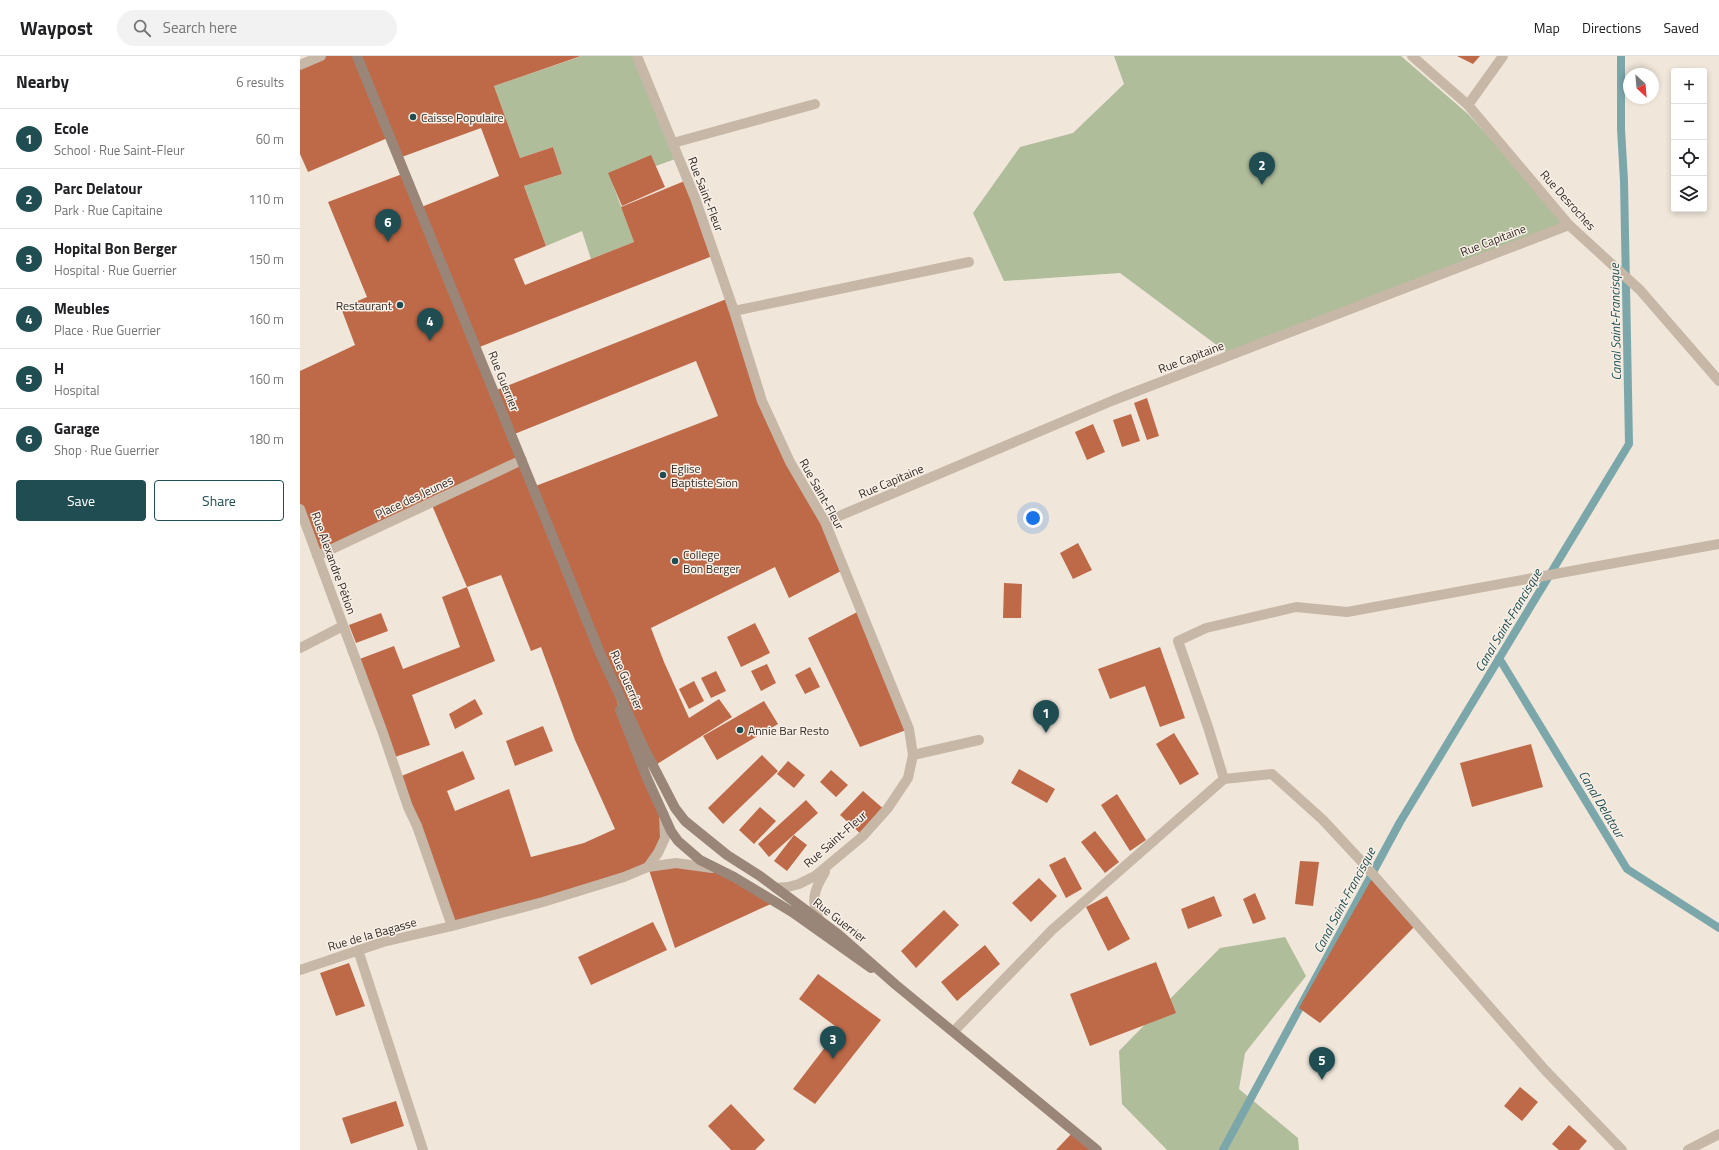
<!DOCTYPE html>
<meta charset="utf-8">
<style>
:root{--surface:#fff;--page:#f2f2f2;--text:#202124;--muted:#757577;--line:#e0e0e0;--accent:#1f4d52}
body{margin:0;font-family:"Titillium Web",sans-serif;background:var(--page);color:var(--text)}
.controls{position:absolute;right:12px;top:12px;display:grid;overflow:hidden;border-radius:4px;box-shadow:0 2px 6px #0003}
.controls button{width:36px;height:36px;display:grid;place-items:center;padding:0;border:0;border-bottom:1px solid var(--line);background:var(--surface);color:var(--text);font:20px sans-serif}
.compass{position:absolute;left:1323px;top:12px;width:36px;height:36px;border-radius:50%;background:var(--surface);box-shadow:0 2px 6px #0003;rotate:154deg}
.you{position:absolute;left:733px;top:462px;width:14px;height:14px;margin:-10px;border:3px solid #fff;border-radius:50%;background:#1a73e8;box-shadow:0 0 0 6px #1a73e833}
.badge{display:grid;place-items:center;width:26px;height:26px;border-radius:50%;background:var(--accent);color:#fff;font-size:13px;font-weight:700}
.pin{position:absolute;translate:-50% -33px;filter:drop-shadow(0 1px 2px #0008)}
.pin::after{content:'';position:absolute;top:21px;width:14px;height:12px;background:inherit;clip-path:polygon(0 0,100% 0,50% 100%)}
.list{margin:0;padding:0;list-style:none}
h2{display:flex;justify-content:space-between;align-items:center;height:52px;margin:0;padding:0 16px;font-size:17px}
h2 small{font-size:13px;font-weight:400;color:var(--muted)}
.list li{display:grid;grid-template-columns:26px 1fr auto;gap:12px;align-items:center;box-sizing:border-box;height:60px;padding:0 16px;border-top:1px solid var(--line)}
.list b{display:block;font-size:15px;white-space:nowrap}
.list p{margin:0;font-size:13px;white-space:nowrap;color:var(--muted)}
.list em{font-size:13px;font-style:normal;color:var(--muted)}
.actions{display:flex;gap:8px;padding:12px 16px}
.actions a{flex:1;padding:9px 0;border:1px solid var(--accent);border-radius:4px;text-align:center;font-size:14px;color:var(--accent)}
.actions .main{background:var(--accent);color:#fff}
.icon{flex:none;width:22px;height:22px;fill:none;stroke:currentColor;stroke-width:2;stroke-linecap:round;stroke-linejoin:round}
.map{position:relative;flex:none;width:1419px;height:1094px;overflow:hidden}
header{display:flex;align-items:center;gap:24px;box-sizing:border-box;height:56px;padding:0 20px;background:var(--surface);border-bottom:1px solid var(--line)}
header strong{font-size:19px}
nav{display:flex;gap:22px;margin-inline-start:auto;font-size:14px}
.search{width:280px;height:36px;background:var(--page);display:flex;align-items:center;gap:10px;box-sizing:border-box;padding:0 14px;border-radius:22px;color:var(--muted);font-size:15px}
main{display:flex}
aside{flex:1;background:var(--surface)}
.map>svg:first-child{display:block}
.green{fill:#b0bd9b}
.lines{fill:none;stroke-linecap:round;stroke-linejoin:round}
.stream{stroke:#7ba7ab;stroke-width:8}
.building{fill:#be6a49;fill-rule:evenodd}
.service{stroke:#c7b7a7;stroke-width:10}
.minor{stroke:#c7b7a7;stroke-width:10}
.secondary{stroke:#9a8678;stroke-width:10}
.poi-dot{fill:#1f4d52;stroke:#f8f0e6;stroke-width:1.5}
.labels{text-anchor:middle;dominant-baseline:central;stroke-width:3;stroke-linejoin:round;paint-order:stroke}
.poi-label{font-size:12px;fill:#332b27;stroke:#f8f0e6;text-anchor:start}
.street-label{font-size:12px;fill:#332b27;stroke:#f8f0e6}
.water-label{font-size:13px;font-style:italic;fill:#1f4d52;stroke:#f8f0e6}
</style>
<header>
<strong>Waypost</strong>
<div class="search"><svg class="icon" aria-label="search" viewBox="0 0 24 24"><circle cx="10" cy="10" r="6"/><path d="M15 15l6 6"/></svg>Search here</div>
<nav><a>Map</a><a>Directions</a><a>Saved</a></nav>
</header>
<main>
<aside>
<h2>Nearby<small>6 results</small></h2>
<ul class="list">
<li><span class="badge">1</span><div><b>Ecole</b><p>School · Rue Saint-Fleur</p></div><em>60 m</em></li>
<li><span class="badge">2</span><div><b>Parc Delatour</b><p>Park · Rue Capitaine</p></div><em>110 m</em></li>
<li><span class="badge">3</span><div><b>Hopital Bon Berger</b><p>Hospital · Rue Guerrier</p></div><em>150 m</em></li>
<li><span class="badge">4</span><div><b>Meubles</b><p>Place · Rue Guerrier</p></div><em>160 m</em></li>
<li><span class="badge">5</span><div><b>H</b><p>Hospital</p></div><em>160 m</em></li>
<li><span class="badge">6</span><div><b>Garage</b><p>Shop · Rue Guerrier</p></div><em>180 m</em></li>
</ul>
<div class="actions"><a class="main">Save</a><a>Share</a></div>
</aside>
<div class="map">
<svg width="1419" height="1094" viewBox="0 0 1419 1094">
<rect width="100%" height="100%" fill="#f0e6da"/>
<path class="green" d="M282 0H337L378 102 312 126 334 186 291 203 282 175 246 190 224 130 262 118 253 91 220 102 194 30Z
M814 0H1101L1168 58 1269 169 930 299 820 217 704 225 673 157 720 91 773 77 824 28Z
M985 881 1006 920 945 997 939 1033 998 1082 999 1094H867L822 1048 819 995 920 892Z"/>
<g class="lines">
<path class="stream" d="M1199 602 1327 813 1419 872
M923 1094 1100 766 1329 388 1324 125 1321 73V0"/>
</g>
<path class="building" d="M21 0H281L194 30 220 102 253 91 262 118 224 130 246 190 214 203 225 229 334 186 321 151 387 124 415 199 177 292 194 335 429 242 462 345 545 513 489 542 475 511 351 572 364 606 389 662 419 643 432 661 354 710 314 636 324 666 364 759 365 782 348 811 152 870 99 721 163 695 175 723 147 735 155 755 209 733 231 801 284 787 315 773 275 684 241 591 231 595 201 519 167 531 195 605 112 639 130 689 92 702 57 604 94 590 103 613 160 591 142 541 167 531 131 447 17 500 0 453V315L55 289 41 252 67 241 28 146 105 117 119 152 199 120 181 72 99 102 90 81 8 116 0 98V9ZM396 305 418 360 233 431 212 379Z
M1157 0H1180L1173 8Z
M351 99 365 131 322 150 308 117Z
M847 342 859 380 847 384 834 347Z
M831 358 840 385 822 391 813 364Z
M793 368 805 396 787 404 775 376Z
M778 487 792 514 773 523 760 497Z
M704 527 722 528 721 562H703Z
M561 554 609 673 560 691 508 582Z
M81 557 88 575 56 587 49 569Z
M455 567 470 597 441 611 427 581Z
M860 591 885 662 860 671 845 630 810 643 798 613Z
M467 608 476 627 461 635 451 615Z
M510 611 520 631 505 638 495 619Z
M416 615 426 635 411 642 401 622Z
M394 625 404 645 389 653 379 633Z
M175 643 183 658 155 673 149 658Z
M464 645 478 668 417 704 403 680Z
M243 670 253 695 215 710 206 685Z
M874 677 899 718 880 729 856 688Z
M1231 688 1243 731 1172 751 1160 707Z
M462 699 478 715 423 768 408 752Z
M488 705 505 719 494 732 477 718Z
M719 713 755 733 747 747 711 727Z
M531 714 548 729 536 741 520 726Z
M563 735 586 755 563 780 540 759Z
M817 738 846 784 830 795 801 749Z
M506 744 518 757 469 801 458 788Z
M460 751 476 765 454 788 439 774Z
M795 775 819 806 805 817 781 786Z
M494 779 507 789 487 815 474 805Z
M765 801 782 833 766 842 749 809Z
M1000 805 1019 806 1013 850 995 848Z
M348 811 418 813 475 846 375 892Z
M1074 819 1117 868 1020 967 999 952Z
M739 822 757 840 731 866 712 847Z
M955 837 966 863 953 868 943 843Z
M807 840 830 883 808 895 786 851Z
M914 840 922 860 888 873 881 853Z
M644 854 659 869 616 912 601 895Z
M353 866 367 894 291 929 278 901Z
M685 889 700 908 657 945 641 926Z
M856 906 876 957 790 990 770 938Z
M49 907 65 950 36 960 20 917Z
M518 918 581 964 515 1048 493 1033 539 973 499 943Z
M1220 1031 1238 1046 1222 1065 1204 1050Z
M96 1045 104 1070 51 1088 42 1062Z
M431 1048 465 1084 455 1094H431L408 1070Z
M1269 1069 1287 1085 1279 1094H1259L1252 1088Z
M774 1075 797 1094H756Z"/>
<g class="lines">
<path class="service" d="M373 87 515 48
M613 699 679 684
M924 723 972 718 1023 764 1063 807"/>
<path class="minor" d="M337 0 395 142 434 255 462 345 490 406 525 466 609 673 613 699 608 722 588 752 563 780 515 820 499 828 488 831 476 832
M1112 0 1168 49 1269 169 1340 234 1419 325
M0 9 21 0
M1168 49 1203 0
M434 255 669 206
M0 453 83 677 108 751 117 770 152 870
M525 466 814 344 1269 169
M17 500 222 404
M0 592 43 570
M1063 807 1245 1014 1322 1094
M348 811 358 797 365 782 364 759
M520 865C510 845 514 834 525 816
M58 894 123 1094
M0 914 83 886 152 870 243 846 324 821 348 811 376 807 412 812
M654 975 752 874 924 723 908 671 878 585 906 572 996 551 1047 556 1419 488
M1388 1094 1419 1078"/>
<path class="secondary" d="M57 0 300 597 344 692 375 752 385 765 427 799 460 820 538 878 596 929 797 1094
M320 654 347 722 371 775 378 785 400 804 434 821 492 856 571 912"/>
</g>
<g class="poi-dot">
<circle cx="113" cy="61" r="4"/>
<circle cx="100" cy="249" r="4"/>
<circle cx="363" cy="419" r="4"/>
<circle cx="375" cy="505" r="4"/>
<circle cx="440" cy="674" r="4"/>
</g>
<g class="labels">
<g class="poi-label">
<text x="121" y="61">Caisse Populaire</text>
<text x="92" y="249" text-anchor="end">Restaurant</text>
<text x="371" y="412">Eglise<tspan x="371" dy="14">Baptiste Sion</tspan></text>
<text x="383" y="498">College<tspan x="383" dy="14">Bon Berger</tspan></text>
<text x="448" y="674">Annie Bar Resto</text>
</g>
<g class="street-label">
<text transform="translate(406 138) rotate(69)">Rue Saint-Fleur</text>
<text transform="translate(1268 144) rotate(48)">Rue Desroches</text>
<text transform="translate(1193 184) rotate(-21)">Rue Capitaine</text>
<text transform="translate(891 301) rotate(-21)">Rue Capitaine</text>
<text transform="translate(204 325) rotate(68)">Rue Guerrier</text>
<text transform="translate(591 425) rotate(-23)">Rue Capitaine</text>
<text transform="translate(522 438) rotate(61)">Rue Saint-Fleur</text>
<text transform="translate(114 441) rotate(-25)">Place des Jeunes</text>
<text transform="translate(34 507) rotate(70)">Rue Alexandre Pétion</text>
<text transform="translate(327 624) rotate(66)">Rue Guerrier</text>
<text transform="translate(535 783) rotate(-41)">Rue Saint-Fleur</text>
<text transform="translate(540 864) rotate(38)">Rue Guerrier</text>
<text transform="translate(72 878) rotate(-16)">Rue de la Bagasse</text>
</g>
<g class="water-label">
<text transform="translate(1315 266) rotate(-91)">Canal Saint-Francisque</text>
<text transform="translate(1208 564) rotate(-59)">Canal Saint-Francisque</text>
<text transform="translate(1302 748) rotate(59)">Canal Delatour</text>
<text transform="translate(1044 844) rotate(-62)">Canal Saint-Francisque</text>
</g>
</g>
</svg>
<div class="controls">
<button>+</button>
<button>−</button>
<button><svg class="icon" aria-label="locate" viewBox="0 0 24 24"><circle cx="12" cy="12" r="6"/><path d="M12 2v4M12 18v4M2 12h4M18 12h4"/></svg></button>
<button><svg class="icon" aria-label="layers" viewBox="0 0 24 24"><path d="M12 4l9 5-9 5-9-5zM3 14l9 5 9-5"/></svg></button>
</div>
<svg class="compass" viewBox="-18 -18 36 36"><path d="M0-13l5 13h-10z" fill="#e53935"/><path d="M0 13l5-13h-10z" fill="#757577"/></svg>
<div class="you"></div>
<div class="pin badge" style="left:746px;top:677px">1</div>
<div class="pin badge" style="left:962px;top:129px">2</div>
<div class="pin badge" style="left:533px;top:1003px">3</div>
<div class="pin badge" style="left:130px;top:285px">4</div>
<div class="pin badge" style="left:1022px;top:1024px">5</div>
<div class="pin badge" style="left:88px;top:186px">6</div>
</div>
</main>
